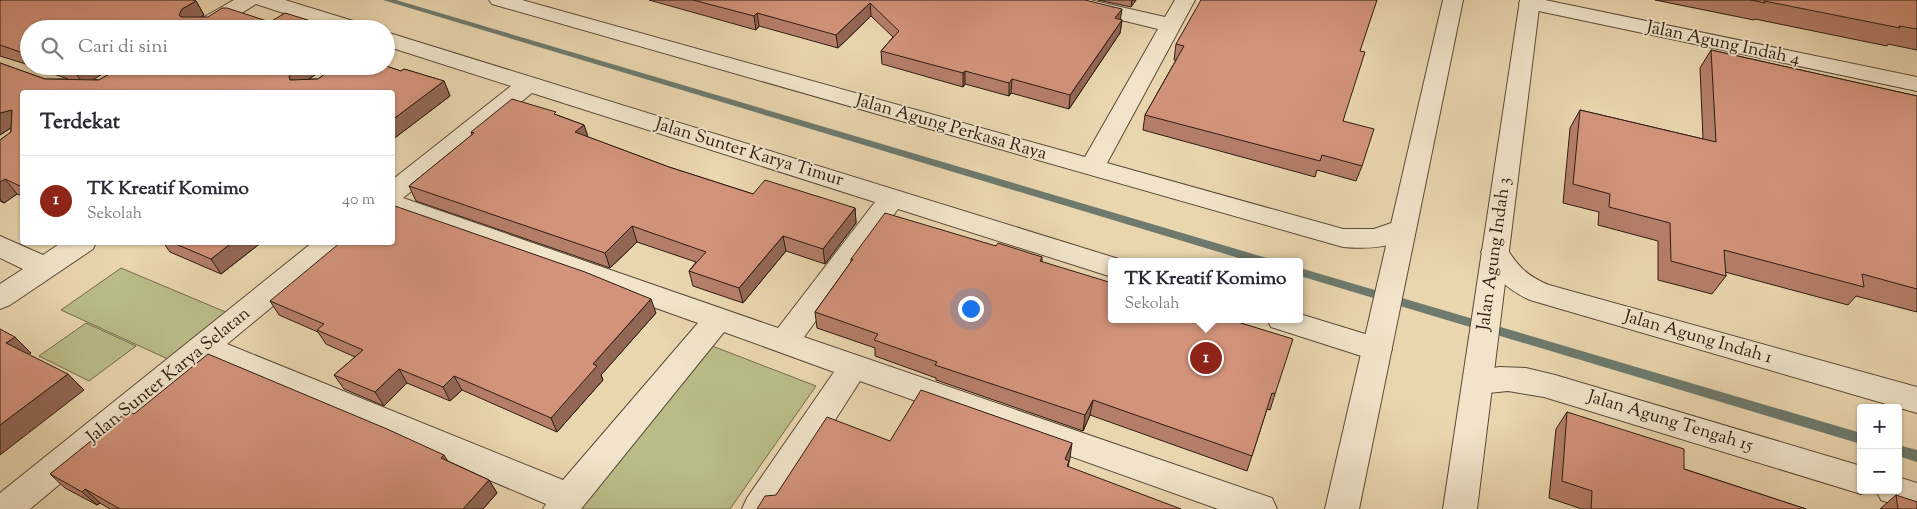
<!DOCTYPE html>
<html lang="id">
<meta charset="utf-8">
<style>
:root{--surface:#fff;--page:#f2f2f3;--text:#2b2b33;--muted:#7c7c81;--line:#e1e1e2;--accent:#8f2418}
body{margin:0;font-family:"Sorts Mill Goudy",serif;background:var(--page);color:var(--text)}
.controls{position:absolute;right:15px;bottom:15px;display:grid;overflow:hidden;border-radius:5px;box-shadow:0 1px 4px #0004}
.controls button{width:45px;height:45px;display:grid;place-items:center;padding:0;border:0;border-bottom:1px solid var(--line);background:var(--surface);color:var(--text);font:25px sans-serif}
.you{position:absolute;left:970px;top:308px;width:18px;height:18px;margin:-12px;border:4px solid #fff;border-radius:50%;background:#1a73e8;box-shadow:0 0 0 8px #1a73e833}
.badge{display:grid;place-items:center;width:32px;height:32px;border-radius:50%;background:var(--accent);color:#fff;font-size:16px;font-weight:700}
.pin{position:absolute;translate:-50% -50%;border:2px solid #fff;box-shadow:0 1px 5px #0006}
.popup{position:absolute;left:1108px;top:258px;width:195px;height:65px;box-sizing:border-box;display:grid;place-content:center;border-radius:5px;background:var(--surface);filter:drop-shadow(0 1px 4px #0005);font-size:16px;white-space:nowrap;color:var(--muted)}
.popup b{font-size:19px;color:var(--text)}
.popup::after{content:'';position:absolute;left:50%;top:100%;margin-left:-10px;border:10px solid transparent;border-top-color:var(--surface)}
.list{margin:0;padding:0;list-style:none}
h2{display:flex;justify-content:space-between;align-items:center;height:65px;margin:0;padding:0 20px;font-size:21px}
h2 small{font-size:16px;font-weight:400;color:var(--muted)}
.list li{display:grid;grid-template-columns:32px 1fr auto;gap:15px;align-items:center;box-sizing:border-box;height:90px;padding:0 20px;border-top:1px solid var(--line)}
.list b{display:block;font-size:19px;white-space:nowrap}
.list p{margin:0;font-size:16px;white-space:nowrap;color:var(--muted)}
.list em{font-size:16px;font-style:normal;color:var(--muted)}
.icon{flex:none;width:28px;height:28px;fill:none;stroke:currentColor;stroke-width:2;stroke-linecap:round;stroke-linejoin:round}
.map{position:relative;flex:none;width:1917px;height:509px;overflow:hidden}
.search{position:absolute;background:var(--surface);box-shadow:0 1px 4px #0004;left:20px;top:20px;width:375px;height:55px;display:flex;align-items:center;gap:12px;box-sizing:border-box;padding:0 18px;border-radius:28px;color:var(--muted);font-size:19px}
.panel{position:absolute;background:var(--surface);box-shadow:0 1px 4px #0004;left:20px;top:90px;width:375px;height:155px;border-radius:5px}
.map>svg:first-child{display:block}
.green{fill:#babc88;stroke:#746c4d}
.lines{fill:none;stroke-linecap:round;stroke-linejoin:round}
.stream{fill:#6d7a6d;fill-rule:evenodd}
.minor-casing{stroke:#5c4a39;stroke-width:2}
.tertiary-casing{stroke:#5c4a39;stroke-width:2}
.minor{fill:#f1e4ca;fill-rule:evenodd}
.tertiary{fill:#f1e4ca;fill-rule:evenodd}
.wall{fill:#b57e69;stroke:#2d1c12}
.shaded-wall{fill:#936755;stroke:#2d1c12}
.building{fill:#d2937a;stroke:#2d1c12}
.labels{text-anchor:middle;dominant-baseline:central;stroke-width:4;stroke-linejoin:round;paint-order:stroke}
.street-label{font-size:18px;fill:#2d1c12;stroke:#f1e4ca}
</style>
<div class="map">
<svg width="1917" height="509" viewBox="0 0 1917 509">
<rect width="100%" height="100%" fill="#e9d5ae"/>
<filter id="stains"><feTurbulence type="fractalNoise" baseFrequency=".004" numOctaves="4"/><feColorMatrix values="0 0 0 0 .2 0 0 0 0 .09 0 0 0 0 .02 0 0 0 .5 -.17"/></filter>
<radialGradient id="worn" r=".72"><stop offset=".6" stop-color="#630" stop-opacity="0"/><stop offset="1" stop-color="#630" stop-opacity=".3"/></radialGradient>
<path class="green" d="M121 268 228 313 170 360 61 310Z
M86 323 136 346 89 381 39 356Z
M707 344 816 386 730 509H573Z"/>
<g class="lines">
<path class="stream" d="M383 0H396L1270 259 1272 262H1252Z
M1300 268 1861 433V444L1300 276Z
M1898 445 1917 450V462L1898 456Z"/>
<g class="minor-casing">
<path id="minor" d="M234 0H285L363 24 366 29H332L256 4 216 29H189L192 24Z
M489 0H522L1085 157 1158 29 1055 4 1052 0H1090L1165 17 1175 0H1195L1107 163 1343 229H1374L1403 219 1412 221 1416 228C1404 249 1364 249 1343 247L492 4Z
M1521 0H1545L1917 77V91L1529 9 1522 7 1519 3Z
M386 32 1122 260 1123 262H1112V277L898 209 804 337 1272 498 1277 509H1218L860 381 778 509H742L747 498 834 372 724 332 581 509H543L546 504 207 361 30 509H0V493L313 242H345L342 249 227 344 563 480 698 323 392 214V180L511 86 386 46ZM532 93 875 202 778 328 403 198Z
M0 236 43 255 62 242H96L93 249 10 305 0 309V284L23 269 0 258Z
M1495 242 1505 245C1516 265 1527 276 1549 285L1917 387V413L1530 300C1506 289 1493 276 1481 252L1485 245Z
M1300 314 1388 341 1392 349 1388 357 1377 361 1271 327 1267 319H1300Z
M1499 367 1526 368 1555 375 1861 466V490H1872L1861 494 1544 397 1508 391 1478 394 1467 391 1463 382 1467 373Z
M1898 477 1917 483V509H1906L1881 500 1876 490H1898Z"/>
</g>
<g class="tertiary-casing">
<path id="tertiary" d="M1443 0H1463L1359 509H1325Z
M1520 0H1540L1477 509H1443Z"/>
</g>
<use href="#minor" class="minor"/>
<use href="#tertiary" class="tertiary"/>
</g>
<path class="wall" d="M0 0 196 1 204 15 201 17 270 22 324 25 325 29H29V65L0 56Z
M649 0H1085L1122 20 1120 33 1069 109 1011 93 1009 96 965 84 963 87 882 64 881 51 893 37 871 16 838 48 759 26 756 30Z
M1098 0H1136L1131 7Z
M1655 0H1917V50L1888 44 1887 46 1755 19 1754 20Z
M1176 44 1360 51 1343 121 1362 166 1356 181 1317 170 1315 177 1143 130 1145 115 1176 60H1174Z
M1711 50 1917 96V312L1856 296 1848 305 1725 272 1726 276 1712 294 1658 280V241L1598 225 1599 212 1563 203 1570 128 1580 110 1703 139 1700 68Z
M0 63 45 79H68L31 66H116L93 79 99 80 123 66H328L309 79H318L336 66H386L401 71 404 69 444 81 450 96 392 140V92H22V196L17 194 4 203 0 201V140L11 132V128L0 135Z
M557 115 584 125 588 137 669 167 753 194 855 208 856 223 825 264 786 251 743 303 693 286 689 271 696 262 637 242 610 268 416 201 409 186 472 135 471 132Z
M163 242H262L221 274 170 252Z
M996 246 1042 257V262L1275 394 1270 410 1267 409 1247 471 1090 415 1083 431 936 380V378L875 356V348L817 328 815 312 851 262V259Z
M270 301 656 313 601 375 603 380 557 432 462 390 450 401 407 383 384 406 344 389 334 375 355 357 326 344 318 332 279 315Z
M1567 412 1684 469 1806 509H1579V508L1549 498 1556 429Z
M134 414 448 461 489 480 497 493 483 509H110L100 503 97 505 65 488 50 474Z
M1896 495 1917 509H1880Z"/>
<path class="shaded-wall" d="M1132 0H1136L1131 7Z
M196 1 204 15 190 23 179 15 182 9Z
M870 3 871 16 838 48 836 35Z
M1122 9 1120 22 1115 18Z
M757 13 759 26 756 30 754 16Z
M1122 20 1120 33 1069 109 1070 95Z
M324 25 325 29H317Z
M81 66H116L84 85 74 71Z
M300 66H328L300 85 296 91 289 77 292 71Z
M965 71V84L963 87V73Z
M1012 79 1011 93 1009 96V83Z
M444 81 450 96 392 140V120Z
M12 110V127L0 135V113Z
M584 125 589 140 575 132Z
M5 179 17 194 4 203 0 199V182Z
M855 208 856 223 825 264 823 249Z
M632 226 637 242 610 268 605 253Z
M783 236 786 251 743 303 739 288Z
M233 242H262L221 274 211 259Z
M651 299 656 313 601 375 603 380 557 432 551 418 593 364Z
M15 337 31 353 22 360 6 343Z
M399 369 407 383 384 406 375 392Z
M68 374 84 390 0 455V425Z
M454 376 462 390 450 401 443 387Z
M1093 400 1090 415 1083 431 1085 415Z
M1072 443 1070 458 1069 462 1067 476 1065 459Z
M444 455 453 469 441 458Z
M489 480 497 493 483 509H463Z
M85 489 100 503 97 505 82 492Z"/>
<path class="building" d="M0 0H193L196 1 182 9 179 15 181 17H208L222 8H227L270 22 285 13 324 25 317 29H29V55L0 45Z
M693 0H1085L1122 9 1115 18 1122 20 1070 95 1012 79 1009 83 965 71 963 73 881 51 899 31 870 3 836 35 757 13 754 16Z
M1201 0H1377L1360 51 1365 52 1343 121 1374 129 1362 166 1322 155 1320 161 1145 115 1184 46 1176 44Z
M1751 0H1917V29L1899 26 1900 28 1764 1 1765 3Z
M1711 50 1917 96V289L1862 274 1864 287 1724 250 1726 276 1671 261 1670 223 1609 207 1610 194 1573 184 1580 110 1716 142Z
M0 63 45 79 99 80 123 66H300L292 71 289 77 290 80 318 79 336 66H386L401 71 404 69 444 81 392 120V92H22V187L5 179 0 182V140L11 132 12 110 0 113Z
M61 66H81L74 71Z
M512 99 556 112 554 114 584 125 575 132 669 167 753 194 765 180 855 208 823 249 783 236 739 288 689 271 706 252 632 226 605 253 409 186 474 133 471 132Z
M392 205 585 272 651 299 593 364 597 366 551 418 454 376 443 387 399 369 375 392 334 375 363 350 317 330 324 324 270 301 341 242H392Z
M885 213 996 246 998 243 1042 257 1040 261 1112 283V319H1228L1293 339 1275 394 1272 393 1252 456 1093 400 1085 415 935 365 937 362 874 340 878 334 815 312 853 259H851Z
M171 242H233L211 259Z
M0 329 15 337 6 343 68 374 0 425Z
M208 354 387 429 444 455 441 458 489 480 463 509H120L85 489 82 492 50 474 128 411 134 414Z
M921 390 1072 443 1065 459 1069 461 1067 466 1181 509H757L765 496 776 495 827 417 890 441Z
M1567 412 1684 449V469L1806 509H1591L1592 491 1562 481Z
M1896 495 1917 502V509H1898Z"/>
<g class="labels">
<g class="street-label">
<text transform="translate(1723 44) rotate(12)">Jalan Agung Indah 4</text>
<text transform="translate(951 128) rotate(16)">Jalan Agung Perkasa Raya</text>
<text transform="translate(749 153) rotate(17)">Jalan Sunter Karya Timur</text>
<text transform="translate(1495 254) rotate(-82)">Jalan Agung Indah 3</text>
<text transform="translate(1698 338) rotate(16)">Jalan Agung Indah 1</text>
<text transform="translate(169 376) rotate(-39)">Jalan Sunter Karya Selatan</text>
<text transform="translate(1670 422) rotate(17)">Jalan Agung Tengah 15</text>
</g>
</g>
<rect width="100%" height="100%" filter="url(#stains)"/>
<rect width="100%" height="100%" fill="url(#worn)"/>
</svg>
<div class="controls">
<button>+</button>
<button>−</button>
</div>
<div class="you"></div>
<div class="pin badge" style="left:1206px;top:358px">1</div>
<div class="popup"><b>TK Kreatif Komimo</b>Sekolah</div>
<div class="search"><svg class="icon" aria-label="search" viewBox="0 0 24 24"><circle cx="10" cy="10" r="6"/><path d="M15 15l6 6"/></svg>Cari di sini</div>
<section class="panel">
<h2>Terdekat<small></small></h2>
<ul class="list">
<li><span class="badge">1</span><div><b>TK Kreatif Komimo</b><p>Sekolah</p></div><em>40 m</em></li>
</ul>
</section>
</div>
